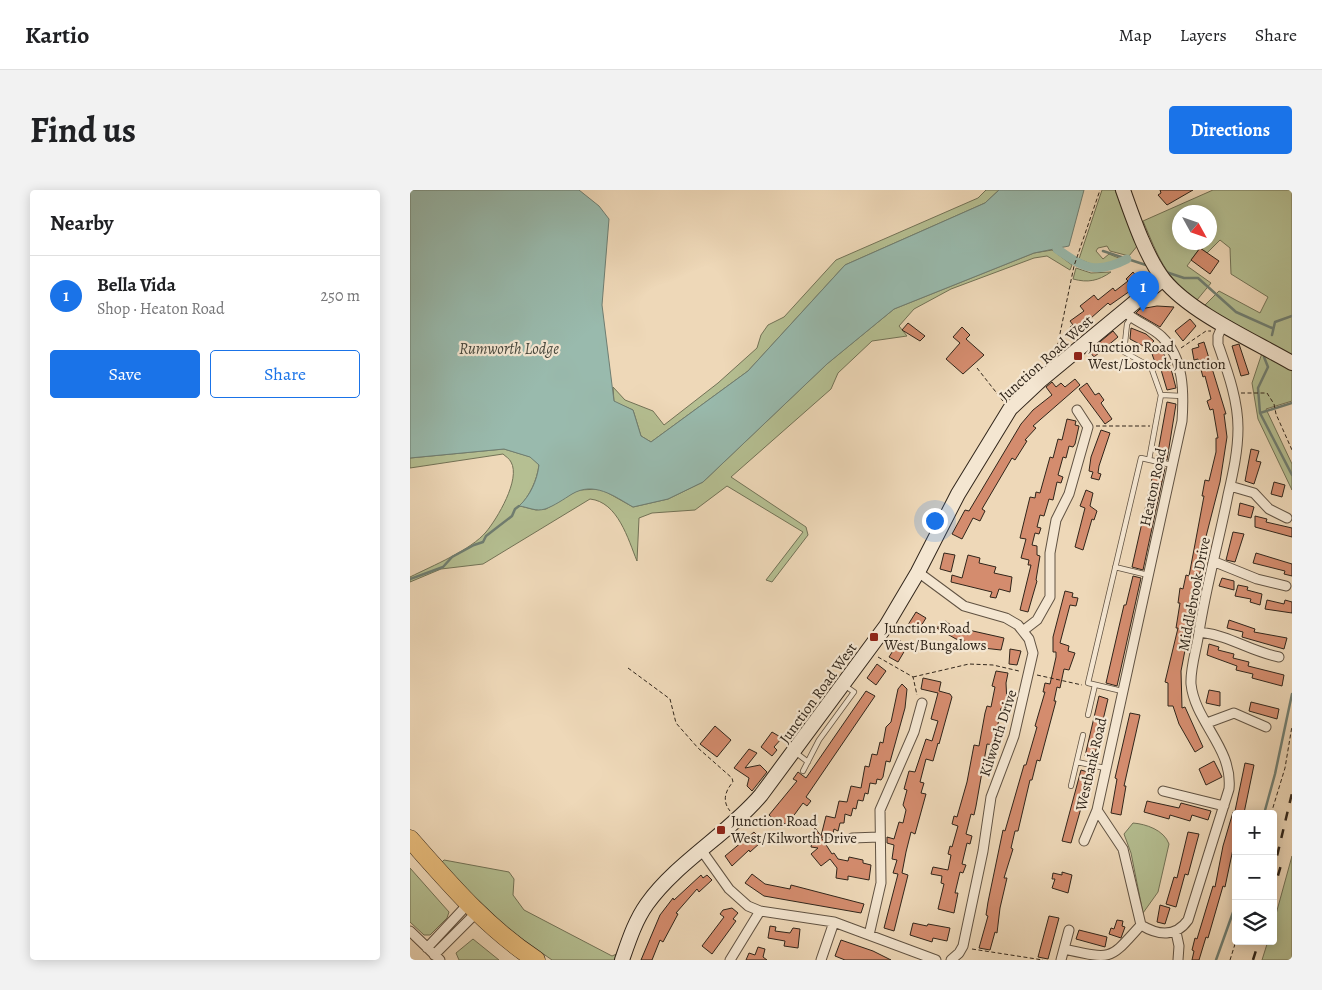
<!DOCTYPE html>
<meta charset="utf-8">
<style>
:root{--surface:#fff;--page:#f2f2f2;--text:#202124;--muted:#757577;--line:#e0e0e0;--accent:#1a73e8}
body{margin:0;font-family:Alegreya,serif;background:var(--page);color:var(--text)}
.controls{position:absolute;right:15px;bottom:15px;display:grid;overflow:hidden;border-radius:5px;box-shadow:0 2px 12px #0003}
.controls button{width:45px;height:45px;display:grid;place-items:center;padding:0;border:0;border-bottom:1px solid var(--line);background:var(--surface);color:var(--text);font:25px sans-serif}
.compass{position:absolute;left:762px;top:15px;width:45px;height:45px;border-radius:50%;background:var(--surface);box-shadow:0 2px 12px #0003;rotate:130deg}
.you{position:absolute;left:524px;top:330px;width:18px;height:18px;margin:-12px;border:4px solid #fff;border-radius:50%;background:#1a73e8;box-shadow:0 0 0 8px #1a73e833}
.badge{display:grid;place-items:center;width:32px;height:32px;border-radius:50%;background:var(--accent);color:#fff;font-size:16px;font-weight:700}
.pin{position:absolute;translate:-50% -41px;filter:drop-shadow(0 1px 2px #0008)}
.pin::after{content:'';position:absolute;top:26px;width:18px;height:15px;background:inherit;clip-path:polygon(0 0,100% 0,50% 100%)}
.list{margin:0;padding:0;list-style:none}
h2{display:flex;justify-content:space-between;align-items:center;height:65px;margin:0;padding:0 20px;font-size:21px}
h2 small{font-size:16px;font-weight:400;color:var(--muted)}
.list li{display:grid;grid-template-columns:32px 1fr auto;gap:15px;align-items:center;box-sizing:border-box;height:80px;padding:0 20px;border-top:1px solid var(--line)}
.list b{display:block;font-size:19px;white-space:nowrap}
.list p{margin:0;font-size:16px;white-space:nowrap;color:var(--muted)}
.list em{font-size:16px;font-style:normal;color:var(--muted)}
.actions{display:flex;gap:10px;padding:15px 20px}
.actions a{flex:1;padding:11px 0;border:1px solid var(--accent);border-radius:5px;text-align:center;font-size:18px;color:var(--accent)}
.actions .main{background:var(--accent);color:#fff}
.icon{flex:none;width:28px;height:28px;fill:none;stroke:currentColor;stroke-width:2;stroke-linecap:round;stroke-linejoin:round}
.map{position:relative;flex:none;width:882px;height:770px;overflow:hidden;border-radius:5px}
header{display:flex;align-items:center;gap:30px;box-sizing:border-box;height:70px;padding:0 25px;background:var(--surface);border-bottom:1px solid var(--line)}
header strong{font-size:24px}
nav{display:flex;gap:28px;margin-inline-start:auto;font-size:18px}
.intro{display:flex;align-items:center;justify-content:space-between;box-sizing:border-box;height:120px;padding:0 30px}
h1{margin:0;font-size:35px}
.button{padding:12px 22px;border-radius:5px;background:var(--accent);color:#fff;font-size:18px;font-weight:700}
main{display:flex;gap:30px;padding:0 30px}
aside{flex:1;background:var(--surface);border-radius:5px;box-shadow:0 2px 12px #0003}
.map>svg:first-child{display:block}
.green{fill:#b5bf92;stroke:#727256;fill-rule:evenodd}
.water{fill:#99baad;stroke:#6f7e72}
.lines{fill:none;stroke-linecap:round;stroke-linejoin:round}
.stream{stroke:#6f7e72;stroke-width:2.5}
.canal{stroke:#99baad;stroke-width:9}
.building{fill:#d48c6e;stroke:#30251a}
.lane-casing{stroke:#605242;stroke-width:6}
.street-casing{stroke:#605242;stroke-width:11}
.secondary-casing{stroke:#30251a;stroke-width:16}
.highway-casing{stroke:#30251a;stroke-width:19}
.path{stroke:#30251a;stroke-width:1;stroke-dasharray:4 2.5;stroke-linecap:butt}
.lane{stroke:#f4e6d1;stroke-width:4.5}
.street{stroke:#f4e6d1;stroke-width:9}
.secondary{stroke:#f4e6d1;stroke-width:14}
.highway{stroke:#e7bc7c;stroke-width:18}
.rail{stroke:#30251a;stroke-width:2.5;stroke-dasharray:9 9;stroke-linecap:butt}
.poi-dot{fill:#8f2418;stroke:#f4e6d1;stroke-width:2}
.labels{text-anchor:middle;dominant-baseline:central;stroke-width:4.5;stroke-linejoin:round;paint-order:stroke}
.poi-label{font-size:15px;fill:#30251a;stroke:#f4e6d1;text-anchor:start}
.street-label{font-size:15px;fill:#30251a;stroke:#f4e6d1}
.water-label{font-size:16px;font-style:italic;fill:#4a4a3f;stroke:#f4e6d1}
</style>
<header>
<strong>Kartio</strong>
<nav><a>Map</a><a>Layers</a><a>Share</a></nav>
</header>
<div class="intro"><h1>Find us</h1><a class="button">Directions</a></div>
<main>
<aside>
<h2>Nearby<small></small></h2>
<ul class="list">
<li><span class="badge">1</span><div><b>Bella Vida</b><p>Shop · Heaton Road</p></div><em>250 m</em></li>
</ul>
<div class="actions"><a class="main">Save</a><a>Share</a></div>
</aside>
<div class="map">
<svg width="882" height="770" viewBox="0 0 882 770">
<rect width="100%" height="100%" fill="#eed8b8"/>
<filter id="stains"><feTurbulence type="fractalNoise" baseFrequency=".004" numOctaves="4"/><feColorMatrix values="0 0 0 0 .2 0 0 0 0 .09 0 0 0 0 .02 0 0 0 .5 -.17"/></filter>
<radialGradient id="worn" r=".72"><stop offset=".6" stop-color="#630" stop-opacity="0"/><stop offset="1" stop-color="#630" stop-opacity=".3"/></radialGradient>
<path class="green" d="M576 0H589L575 13 435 75 338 181 241 252 231 246 223 220 204 212 203 197 215 210 243 221 254 235 308 193 347 158 351 145 358 135 374 127 426 70 568 8Z
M692 0H705L728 55 719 66 700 61 697 56 688 58 686 61 693 69 699 64 711 69 688 77 669 69Z
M803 0H882V166L794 116 809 101 850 123 858 107 821 84 820 58 810 50 797 63 790 58 777 76 801 93 787 110C754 86 749 68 733 31ZM769 22H799V52H769Z
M642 60 662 75 660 80 637 66 624 68 541 99 504 119 489 136 497 146 462 151 428 183 421 199 321 287 396 337 398 345 362 392 356 390 393 342 317 296 285 320 242 323 229 328 227 371C218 349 208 312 180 309L73 374 31 379 0 392V387C22 376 61 360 76 342 87 329 111 289 101 272 100 269 95 266 93 264L0 278V268L94 259 121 267 129 275C127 290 120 305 110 316L126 320 136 319 168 300 191 299 223 317 258 309 293 292 418 173 484 119 624 63Z
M666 78 681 83 701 82C688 91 678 93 663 89Z
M852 163 882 181V211L856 219 882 274V300L848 229 842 193Z
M723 633C736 634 754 640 759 654L748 702 733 723 721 663 714 644Z
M882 666V770H852L858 751H863V735Z
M34 670 99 682 104 689 103 705 114 720 202 766 209 763 207 770H142L94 736 58 701 32 672Z
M0 678 39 722 37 728 20 745H14L0 732Z
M63 749 89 770H49L46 763Z"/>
<path class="water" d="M0 0H169L189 16 199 29 192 115 204 211 223 220 231 246 241 252 338 181 435 75 575 13 589 0H674L659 56 624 63 484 119 417 174 293 292 258 309 223 317C204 306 184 291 162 304 154 309 144 316 135 319 126 322 118 317 109 316 120 306 127 291 129 275L120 267 94 259 0 268Z"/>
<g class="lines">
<path class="stream" d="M693 61 739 76
M756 82 774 88H788L826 122 862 138
M862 145 865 132 882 126
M854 167 858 177 848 198 850 223 882 285
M850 223 882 213
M0 389 33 377 42 367 64 355 73 352 76 346 102 326 105 319 109 316
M854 624 865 584 882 504
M806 770 826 714"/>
<path class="canal" d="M647 59C673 78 686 85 717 69"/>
</g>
<path class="building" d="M750 0H783L757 15 748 5 751 3Z
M790 58 809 71 800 84 781 70Z
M723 82 730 91V94L700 115 698 113 664 143 660 137 663 135 660 131 674 121 670 116 684 105 688 110 703 98 705 101 718 91 716 89Z
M747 116 764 117 750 137 726 123 730 119Z
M780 129 786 136 773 151 765 141Z
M498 133 515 146 510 151 492 140Z
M552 137 560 145 556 149 574 165 553 184 536 169 550 153 543 147Z
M721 138 736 144 744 151 737 158 720 149Z
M703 141 708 147 684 167 679 161Z
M794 152 816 224H814L817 247 810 292 791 366 793 367 771 481 772 518 775 517 793 557 785 562 769 534 763 516H758V493L755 492 768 438H766L770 413H768L770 398 773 399 776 385 779 386 794 306H792L795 290 799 291 806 262V248H808L803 219 800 220 797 211 801 209 795 186 793 187 788 169 784 170 782 159 789 157 788 154Z
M829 154 839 184 831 186 822 156Z
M751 159 760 175 766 198 757 200 749 173 746 175 742 164Z
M665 189 670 195 623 236 626 238 615 250 617 251 605 270 602 268 572 319 575 321 570 331 563 328 552 349 542 344 555 320 559 321 611 234 623 220 642 205 636 197 642 192 646 197 651 193 655 197Z
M677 193 685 205 689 203 694 210 691 213 702 229 695 234 669 199Z
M757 212 766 214 757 270 747 267Z
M657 229 666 231 665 235 669 236 665 254 663 257 659 256 656 268 653 267 648 285 653 287 651 293 647 292 643 310 639 309 634 326 630 325 627 337 631 338 629 344 625 343 622 355 627 356V365L630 366 626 390 627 391 618 422 610 420 621 375H618L619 370 611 368 616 349 610 348 620 307 625 308 626 302 630 303 640 267 643 268 648 249 652 250Z
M691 240 700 243 689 276 688 283 691 284 689 290 681 288 683 282 679 281 681 267Z
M841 259 849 261 846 271 851 272 844 294 835 291Z
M745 275 755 278 733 380 722 377Z
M864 292 875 295 872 307 861 304Z
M676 300 683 303 680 316 687 321 684 330 682 329 673 360 665 357 675 318 670 316Z
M830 313 844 317 841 328 828 325Z
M845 326 857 329 856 332 882 338V347L845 337Z
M823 342 834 344 825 372 816 370Z
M534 363 545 365 541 382 530 379Z
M846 363 882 374V386L874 384 875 381 843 373Z
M558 365 570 368 569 373 586 377 584 383 602 387 600 402 589 399 586 408 580 407 582 402 541 392 542 385 552 388Z
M723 386 731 388 707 496 696 493 714 415H716Z
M812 388 824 391V400L809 396Z
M828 395 838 397 837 400 852 404 850 415 840 412 841 409 825 406Z
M655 401 663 403 662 407 668 408 666 416 660 415 650 453 659 456 658 461 665 463 659 480 654 479 650 498 647 497 644 511H646L630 571 627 570 622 590H620L608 641H605L601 658 603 659 594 688H597L590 718 587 743 585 742 580 760 569 758 578 726 576 725 578 712 593 640 595 641 614 575H616L627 537 625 536 635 502H633L635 493 640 494 646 467V462H643V447Z
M857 410 874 414 875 410 882 412V423L855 419Z
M506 422 516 428 506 444 496 438Z
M819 430 845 439 844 442 877 448 874 459 832 447 833 442 817 438Z
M535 431 541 435 539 439 554 442V439L594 448 591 460 564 457 565 454 546 449 525 437H531Z
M487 449 498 455 488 472 479 467 486 456 484 455Z
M799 454 809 457 808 460 824 464 823 468 839 472 838 476 874 485 872 496 842 488 843 484 826 480 827 476 797 465Z
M600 459 611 461 607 475 599 474Z
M467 474 476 481 466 495 457 488Z
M586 481 598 483 596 493 597 513 595 519 591 518 584 555 577 554 566 616 564 625 561 624 556 644 562 646 560 654 557 653 552 674 556 675 553 683 550 682 545 703H548L544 723 528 719 534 694 531 693 532 686 521 684 523 677 538 680 541 665 538 664 540 656 542 657 548 636 542 634 544 626 547 627 557 592 564 555 569 556 575 523 577 516 581 517 585 497 582 496Z
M513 488 531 492 529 501 540 504 542 507 529 554 528 553 523 571 516 569 510 592 514 593 511 603 516 604 505 644 501 642 496 662 492 683 498 685 484 741 474 738 488 684 483 683 487 670 482 669 484 655 477 653V647L484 649 489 632 493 633 496 620 493 615 497 600 494 599 499 581 505 582 516 549 522 551 528 531 521 529 528 503 511 499Z
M492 494 497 499 495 518 480 572 476 571 473 587 471 590 467 589 466 594 460 593 458 604 455 603 453 611 448 610 446 619 443 618 441 626 435 624 434 633H430L428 641 424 639 422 648 411 647 422 664 424 663 428 669 438 671 439 667 453 670V673L461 675 459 690 438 686V690L426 688 427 678 420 669 411 676 401 664 408 658 401 657 405 638 411 646 416 626 425 628 429 611 437 612 441 596 451 598 455 576 459 577 462 564 467 565 470 552 473 553 476 537 481 532 488 499Z
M799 500 810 502V516L796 513Z
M456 501 465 506 396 607 401 611 397 616 393 613 379 632 375 634 369 629 367 632 359 625 387 591 383 589 388 582 396 588Z
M689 506 698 509 684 568 675 566Z
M841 512 869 519 867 529 839 521Z
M720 523 730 525 714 596H716L711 625 701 623 707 589 705 588Z
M305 536 321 550 307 567 290 554Z
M362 542 372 548 364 557 367 560 362 566 351 557Z
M339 559 347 563 335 578 350 575 357 582 342 601 337 596 339 588 324 578Z
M804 571 812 587 796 595 789 579Z
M835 573 844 575 834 623 825 621Z
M671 580 681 583 661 653 652 651Z
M737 611 769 618 771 613 801 621 798 630 782 625 780 631 760 625 759 629 734 622Z
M823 622 826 623V660L823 659 815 697 813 696 798 748 796 747 789 770H782L784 761 782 760 785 748 787 749 803 696 805 697 813 656Z
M344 642 350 649 348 651 350 653 340 662 339 660 322 676 315 666Z
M778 642 789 644 778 685 775 684 766 717 756 714 764 687 767 688Z
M652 682 662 685 658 703 642 698 645 689H642L643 683 652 685Z
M342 684 355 694 380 699 381 695 454 714 451 723 354 706 335 693Z
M291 685 293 688 297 685 302 690 289 702 287 699 266 723 268 724 253 752 250 750 242 770H231L250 725 263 708 264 710Z
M750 715 760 718 755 734 747 732Z
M322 718 328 723 323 729 326 731 302 764 292 756 314 727 310 724 313 720Z
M639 726 649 728 638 769 628 767Z
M707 730 713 731 712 736 715 737 711 748 699 744 701 738 704 739Z
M503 733 517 736 518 734 540 738 537 751 523 748 522 752 500 745Z
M360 736 366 737 365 741 380 743 383 738 390 739 388 758 374 756 375 751 358 748Z
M669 740 697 747 695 757 666 749Z
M431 750 463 761 481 770H435L425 766Z
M348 757 355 759 353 767 357 770H336L339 763 345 765Z"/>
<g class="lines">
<g class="lane-casing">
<path id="lane" d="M721 128 717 134 714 162 741 177 751 205 739 270
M751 205 773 206
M705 377 738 385
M712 501 678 493 731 268 762 275
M678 525 685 495
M385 562 398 572
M667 572 695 578
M393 581 409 550 444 502 434 495
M661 596 673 545"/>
</g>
<g class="street-casing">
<path id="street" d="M820 296 844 303 859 319 877 328
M805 372 847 389 876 396
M508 382 554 416 596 428 608 435 619 449 623 463 604 546 581 607 573 661 553 756 549 763 541 770
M614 440 627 430 640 407V363L646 330 659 304 678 237 667 220
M790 442C821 446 839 461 869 467
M797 533 824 523 856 537
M753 601 814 616
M687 620 713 659 731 735C749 746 766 747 778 730L819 599C823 558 785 532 781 494 780 478 787 458 789 442 796 396 809 351 818 305 823 283 828 261 828 238 828 209 817 180 808 154V146L813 134
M442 648 469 647
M674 651 687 620 772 231C774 203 774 168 752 147 741 136 725 132 714 121
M292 661 319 699 338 716 350 721 424 732 526 770
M0 741 30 770
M766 742 769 756 768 770
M459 745 471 693 470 620 504 542 512 513
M17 758 58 714
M654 759C704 770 699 770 731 735
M24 765 66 723
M320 770 350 721
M411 770 424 732
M651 770 659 740"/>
</g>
<g class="secondary-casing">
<path id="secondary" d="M713 0C723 28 736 67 754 90 781 123 844 151 882 173
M212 770C219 750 225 731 237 714 266 673 318 644 351 605L476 436 508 382 548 304 600 219 632 189 753 89"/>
</g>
<g class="highway-casing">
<path id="highway" d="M0 649C39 693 76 737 126 770"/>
</g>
<path class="path" d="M771 158 796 141H801
M646 163 664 76 690 0
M567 178 593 211
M831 203H857L864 214 866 224 882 260
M686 236H740
M468 467 503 487 507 505
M218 478 260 509 266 533 288 558 322 588 323 592C315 601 312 611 320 621
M627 485 672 495
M503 487 559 474 583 475 609 481
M861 624 875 578 882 536
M562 759 633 770
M820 770 826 751"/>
<use href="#lane" class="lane"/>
<use href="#street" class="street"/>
<use href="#secondary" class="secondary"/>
<use href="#highway" class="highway"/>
<path class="rail" d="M863 683 882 603
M863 703 871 675
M843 770 849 751"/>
</g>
<g class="poi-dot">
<rect x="663" y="161" width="10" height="10" rx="2.5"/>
<rect x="459" y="442" width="10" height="10" rx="2.5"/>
<rect x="306" y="635" width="10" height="10" rx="2.5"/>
</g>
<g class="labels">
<g class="poi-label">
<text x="678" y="157">Junction Road<tspan x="678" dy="17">West/Lostock Junction</tspan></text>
<text x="474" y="438">Junction Road<tspan x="474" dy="17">West/Bungalows</tspan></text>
<text x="321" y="631">Junction Road<tspan x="321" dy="17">West/Kilworth Drive</tspan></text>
</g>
<g class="street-label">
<text transform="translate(636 168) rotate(-42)">Junction Road West</text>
<text transform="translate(743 297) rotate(-78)">Heaton Road</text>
<text transform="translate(784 404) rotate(-79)">Middlebrook Drive</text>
<text transform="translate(408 503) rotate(-54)">Junction Road West</text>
<text transform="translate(588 543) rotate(-72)">Kilworth Drive</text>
<text transform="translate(681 574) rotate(-77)">Westbank Road</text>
</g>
<g class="water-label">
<text x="99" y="159">Rumworth Lodge</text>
</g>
</g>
<rect width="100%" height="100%" filter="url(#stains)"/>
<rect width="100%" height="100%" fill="url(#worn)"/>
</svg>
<div class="controls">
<button>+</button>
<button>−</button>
<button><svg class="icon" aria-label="layers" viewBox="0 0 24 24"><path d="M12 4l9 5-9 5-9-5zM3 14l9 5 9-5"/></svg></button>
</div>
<svg class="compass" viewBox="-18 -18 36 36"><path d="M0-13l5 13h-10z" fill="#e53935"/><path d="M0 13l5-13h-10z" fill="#757577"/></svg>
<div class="you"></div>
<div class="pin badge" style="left:733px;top:122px">1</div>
</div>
</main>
